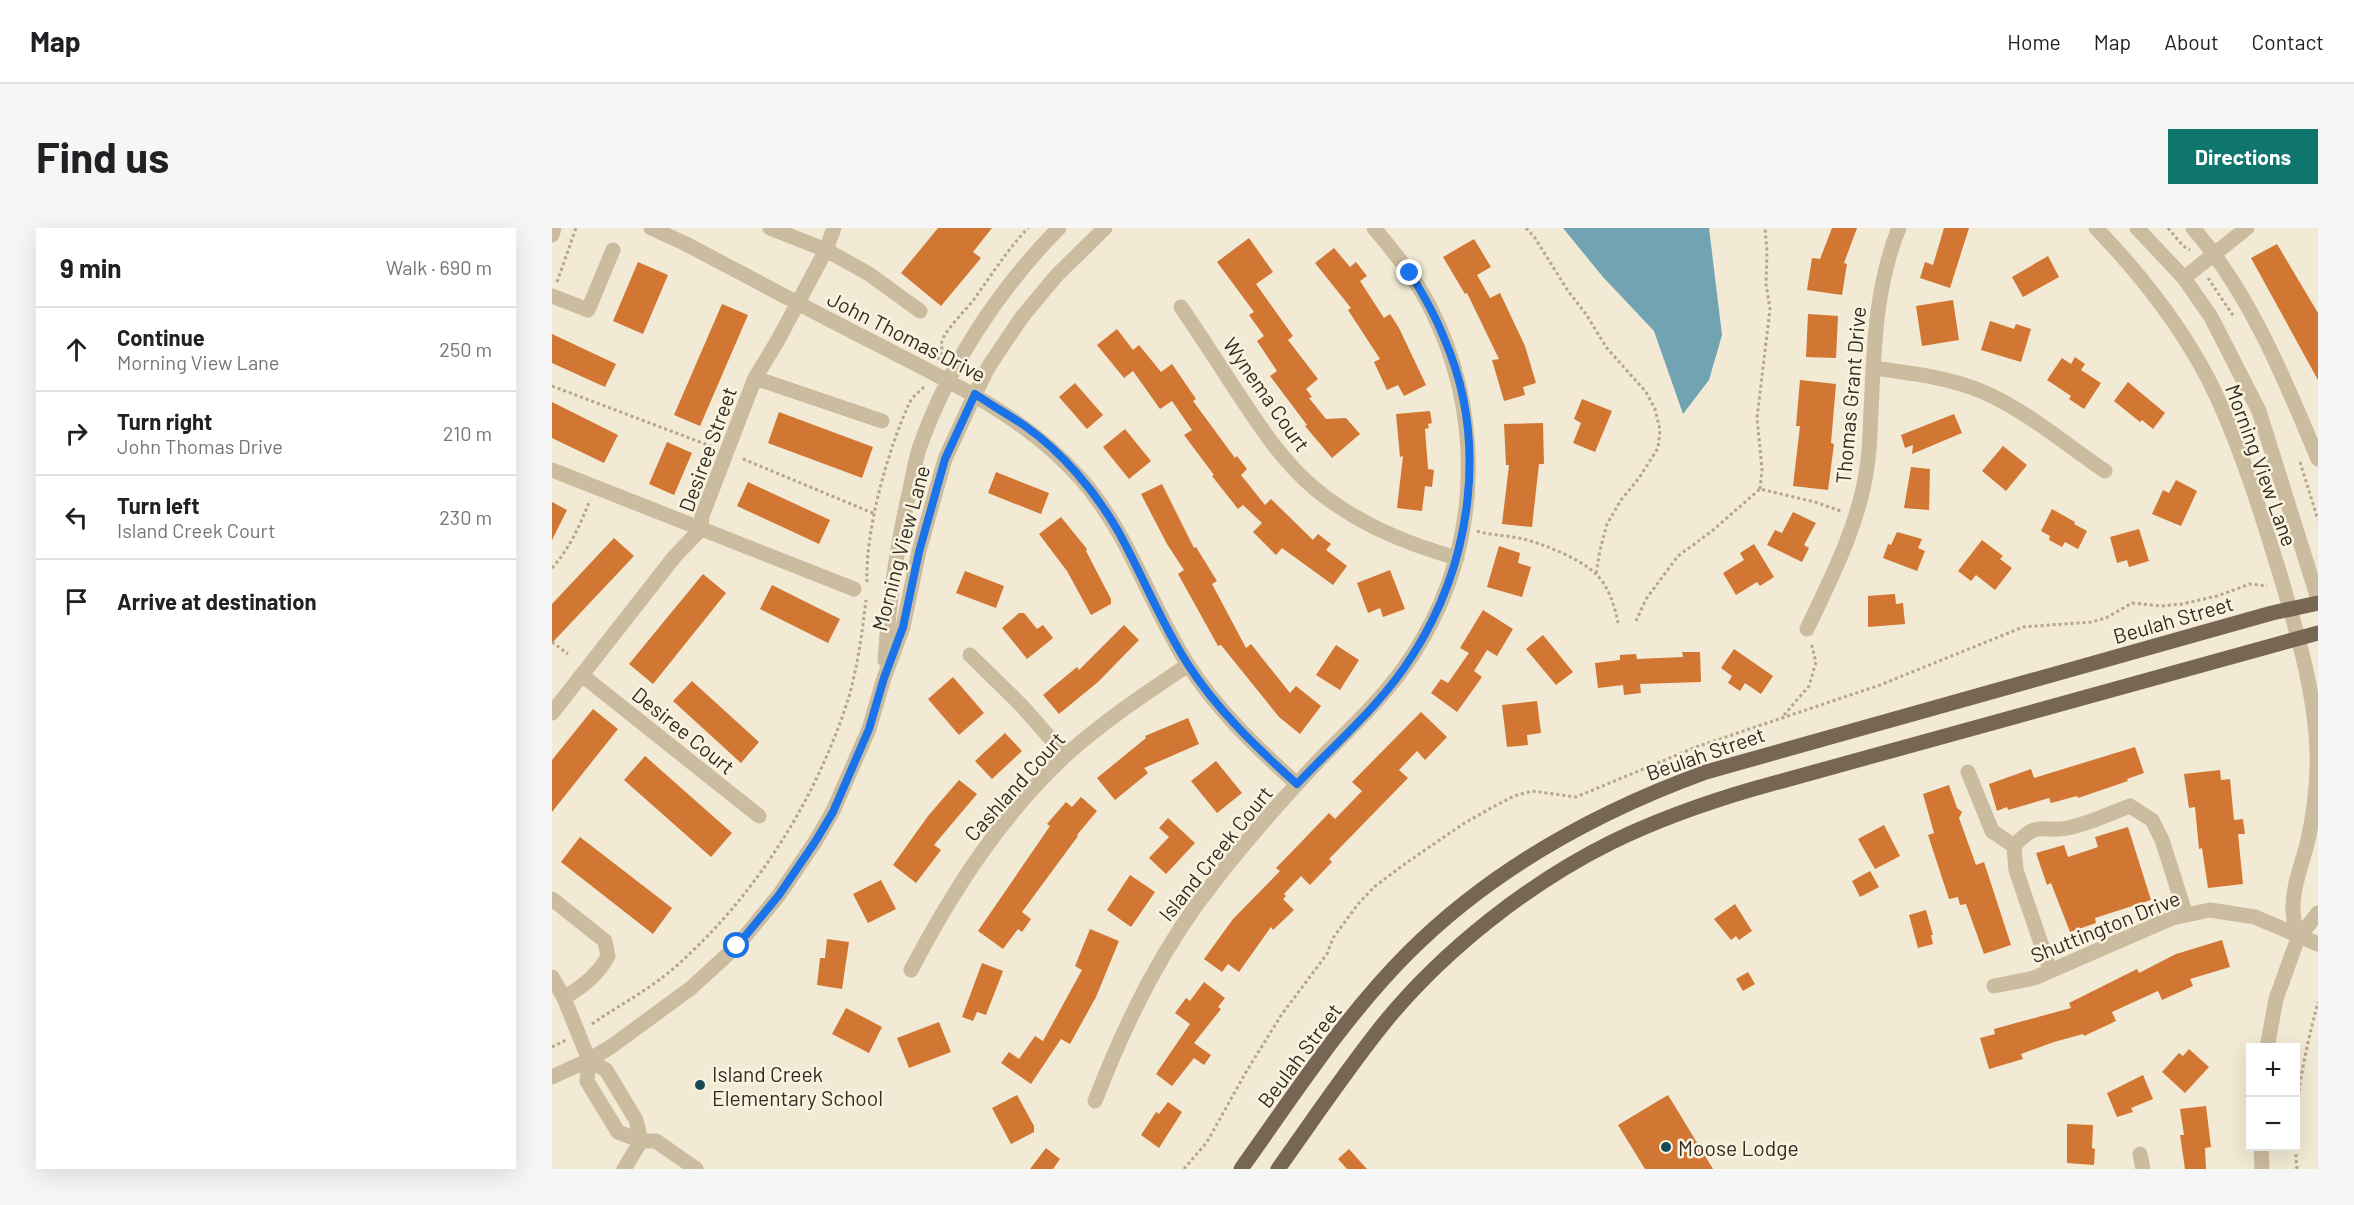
<!DOCTYPE html>
<meta charset="utf-8">
<style>
:root{--surface:#fff;--page:#f6f6f6;--text:#202124;--muted:#757577;--line:#e0e0e0;--accent:#0f766e}
body{margin:0;font-family:Barlow,sans-serif;background:var(--page);color:var(--text)}
.controls{position:absolute;right:18px;bottom:18px;display:grid;overflow:hidden;border-radius:0px;box-shadow:0 6px 24px #0002}
.controls button{width:54px;height:54px;display:grid;place-items:center;padding:0;border:0;border-bottom:2px solid var(--line);background:var(--surface);color:var(--text);font:30px sans-serif}
.stop{position:absolute;width:18px;height:18px;margin:-14px;border:4px solid #1a73e8;border-radius:50%;background:#fff}
.stop.end{background:#1a73e8;border-color:#fff;box-shadow:0 2px 6px #0008}
.list{margin:0;padding:0;list-style:none}
h2{display:flex;justify-content:space-between;align-items:center;height:78px;margin:0;padding:0 24px;font-size:26px}
h2 small{font-size:20px;font-weight:400;color:var(--muted)}
.list li{display:grid;grid-template-columns:39px 1fr auto;gap:18px;align-items:center;box-sizing:border-box;height:84px;padding:0 24px;border-top:2px solid var(--line)}
.list b{display:block;font-size:22px;white-space:nowrap}
.list p{margin:0;font-size:20px;white-space:nowrap;color:var(--muted)}
.list em{font-size:20px;font-style:normal;color:var(--muted)}
.icon{flex:none;width:33px;height:33px;fill:none;stroke:currentColor;stroke-width:2;stroke-linecap:round;stroke-linejoin:round}
.map{position:relative;flex:none;width:1766px;height:941px;overflow:hidden;border-radius:0px}
header{display:flex;align-items:center;gap:36px;box-sizing:border-box;height:84px;padding:0 30px;background:var(--surface);border-bottom:2px solid var(--line)}
header strong{font-size:28px}
nav{display:flex;gap:33px;margin-inline-start:auto;font-size:21px}
.intro{display:flex;align-items:center;justify-content:space-between;box-sizing:border-box;height:144px;padding:0 36px}
h1{margin:0;font-size:42px}
.button{padding:15px 27px;border-radius:0px;background:var(--accent);color:#fff;font-size:21px;font-weight:700}
main{display:flex;gap:36px;padding:0 36px}
aside{flex:1;background:var(--surface);border-radius:0px;box-shadow:0 6px 24px #0002}
.map>svg:first-child{display:block}
.water{fill:#71a3b2}
.building{fill:#d17633}
.lines{fill:none;stroke-linecap:round;stroke-linejoin:round}
.path{stroke:#b7a58a;stroke-width:3;stroke-dasharray:3 3;stroke-linecap:butt}
.minor{stroke:#cbbb9f;stroke-width:15}
.major{stroke:#776653;stroke-width:15}
.route{stroke:#1a73e8;stroke-width:8}
.poi-dot{fill:#164858;stroke:#faf3e0;stroke-width:2}
.labels{text-anchor:middle;dominant-baseline:central;stroke-width:5;stroke-linejoin:round;paint-order:stroke}
.street-label{font-size:21px;fill:#342c24;stroke:#faf3e0}
.poi-label{font-size:21px;fill:#342c24;stroke:#faf3e0;text-anchor:start}
</style>
<header>
<strong>Map</strong>
<nav><a>Home</a><a>Map</a><a>About</a><a>Contact</a></nav>
</header>
<div class="intro"><h1>Find us</h1><a class="button">Directions</a></div>
<main>
<aside>
<h2>9 min<small>Walk · 690 m</small></h2>
<ul class="list">
<li><svg class="icon" aria-label="ahead" viewBox="0 0 24 24"><path d="M12 20V5M6 11l6-6 6 6"/></svg><div><b>Continue</b><p>Morning View Lane</p></div><em>250 m</em></li>
<li><svg class="icon" aria-label="right" viewBox="0 0 24 24"><path d="M7 20v-9h11M14 6l5 5-5 5"/></svg><div><b>Turn right</b><p>John Thomas Drive</p></div><em>210 m</em></li>
<li><svg class="icon" aria-label="left" viewBox="0 0 24 24"><path d="M17 20v-9H6M10 6l-5 5 5 5"/></svg><div><b>Turn left</b><p>Island Creek Court</p></div><em>230 m</em></li>
<li><svg class="icon" aria-label="arrive" viewBox="0 0 24 24"><path d="M6 21V4h12l-3 4 3 4H6"/></svg><div><b>Arrive at destination</b></div></li>
</ul>
</aside>
<div class="map">
<svg width="1766" height="941" viewBox="0 0 1766 941">
<rect width="100%" height="100%" fill="#f2ead4"/>
<path class="water" d="M1011 0H1157L1170 107 1157 152 1131 186 1102 103 1051 49Z"/>
<path class="building" d="M386 0H440L421 24 429 30 389 78 349 45Z
M1280 0H1305L1292 35 1295 36 1290 67 1255 62 1260 30 1268 31Z
M1392 0H1417L1398 60 1368 50 1373 34 1381 37Z
M697 10 721 44 704 56 741 108 736 112 766 151 754 161 760 169 757 170 774 191 794 190 808 206 780 230 753 198 755 197 718 148 725 143 705 113 712 108 697 87 702 84 665 34Z
M922 11 939 39 925 47 938 70 948 65 973 118 984 155 971 159 973 167 952 173 940 132 947 131 915 65 913 66 891 29Z
M1725 16 1766 85V152L1699 30Z
M782 20 798 39 804 34 815 48 808 53 832 90 838 86 847 100 874 157 852 168 846 157 835 162 822 134 828 131 796 82 799 80 763 35Z
M1496 28 1507 49 1471 69 1460 49Z
M86 34 116 47 91 106 61 93Z
M1401 72 1407 112 1370 118 1364 78Z
M170 76 196 87 148 198 122 187Z
M1256 86 1286 88 1284 130 1254 129Z
M1438 93 1462 101 1464 96 1479 101 1469 134 1429 122Z
M565 101 581 122 587 117 609 144 620 136 644 171 641 173 683 230 685 228 695 241 689 247 713 277 719 271 761 312 766 306 779 316 774 322 795 338 781 357 730 320 724 327 701 304 710 295 691 277 686 281 660 248 662 247 632 207 640 202 620 173 608 181 581 143 572 150 545 117Z
M0 106 64 136 53 159 0 135Z
M1523 129 1533 136 1529 142 1549 155 1532 181 1517 171 1519 168 1495 152 1510 130 1519 136Z
M1248 152 1284 156 1279 215 1282 216 1276 262 1241 258 1248 198H1244Z
M1576 154 1613 185 1601 201 1590 192 1588 194 1562 173Z
M523 155 551 187 535 201 507 169Z
M1030 171 1060 183 1043 224 1021 215 1029 195 1022 191Z
M0 174 66 207 52 235 0 210Z
M878 183 880 195 876 196 877 200 873 201 876 241 882 242 880 259 873 258 870 283 845 280 851 228 848 229 844 186Z
M227 184 321 219 310 250 216 215Z
M1402 186 1410 205 1360 226 1361 217 1353 220 1349 207Z
M991 195 992 236H987L980 299 950 296 957 237H954L952 196Z
M573 201 599 233 577 251 551 219Z
M115 214 140 225 122 267 97 256Z
M1451 218 1475 237 1454 263 1430 243Z
M1359 239 1378 241 1377 282 1352 280Z
M444 244 497 265 489 286 436 265Z
M1624 252 1645 263 1629 298 1600 286 1611 262 1617 265Z
M196 254 278 292 267 316 185 278Z
M610 256 642 320 644 319 665 353 660 356 694 420 699 416 738 465 744 458 769 478 748 506 727 489 669 417 666 418 626 346 632 342 615 316 589 266Z
M0 274 15 282 0 312Z
M1500 281 1523 294 1522 296 1535 303 1526 321 1513 314 1510 319 1497 312 1498 308 1489 303Z
M1241 284 1264 295 1252 317 1257 320 1250 334 1215 317 1223 302 1230 305Z
M509 289 535 321 534 323 559 371V376L539 387 515 343 487 306Z
M1587 301 1597 333 1577 339 1575 332 1565 335 1558 309Z
M1345 304 1370 311 1366 320 1373 323 1365 343 1331 330 1336 316 1339 317Z
M62 310 82 328 0 415V376Z
M1430 312 1451 328 1448 331 1460 340 1443 362 1424 347 1419 353 1406 343Z
M1202 316 1222 349 1208 358 1205 354 1184 367 1171 345 1192 332 1188 325Z
M947 318 968 325 966 335 979 339 970 369 935 359Z
M838 342 853 381 831 389 828 380 816 385 805 355Z
M413 343 452 358 444 380 404 365Z
M151 346 174 365 101 456 77 436Z
M220 357 288 391 276 415 208 381Z
M1343 366 1344 376 1351 375 1353 396 1316 399V368Z
M931 382 961 401 945 428 935 422 922 443 930 449 905 484 879 465 889 451 896 455 917 425 908 420Z
M467 385H472L485 401 491 397 501 410 475 431 450 400Z
M572 397 587 412 546 454 507 486 491 467 525 439 527 442Z
M991 407 1021 444 1004 457 974 421Z
M784 417 807 432 788 462 764 447Z
M1182 421 1221 448 1209 466 1193 455 1188 463 1176 455 1180 448 1169 440Z
M1130 424H1148L1149 454 1088 456 1089 465 1072 467 1071 457 1046 460 1043 435 1068 432V427L1084 426 1085 431 1131 429Z
M401 449 432 485 407 507 376 471Z
M140 453 207 514 189 535 121 473Z
M985 473 989 505 975 507 976 517 955 519 950 477Z
M41 481 66 501 0 584V532Z
M869 484 895 509 873 532 865 523 847 542 856 550 777 631 780 634 758 657 749 648 732 666 734 668 731 671 742 682 721 702 719 699 687 744 676 736 670 744 652 731 681 691 728 643 724 640 754 609 777 585 783 591 810 563 800 554Z
M636 490 647 516 592 540 596 545 563 572 545 550 594 510 593 508Z
M453 505 470 523 440 551 423 533Z
M1583 519 1592 545 1575 551 1576 553 1526 570 1525 568 1499 575 1497 570 1456 582 1455 579 1445 583 1437 556 1479 541 1482 550Z
M93 528 180 605 159 629 72 552Z
M664 533 690 565 665 585 639 553Z
M1668 542 1669 552 1678 551 1682 592 1691 591 1693 606H1686L1691 656 1656 660 1650 620 1647 621 1643 579 1637 580 1632 546Z
M407 552 425 566 382 617 389 622 364 655 341 637 376 588Z
M1397 557 1405 580 1410 584 1407 590 1424 637 1432 634 1459 717 1432 726 1414 676 1408 677 1406 669 1397 671 1376 607 1382 605 1371 566Z
M529 569 545 583 525 607 526 608 470 684 479 691 470 704 466 701 451 721 426 703 498 598 495 596 514 574 520 579Z
M616 590 643 615 614 646 597 630 617 609 607 600Z
M1332 597 1348 628 1323 641 1306 611Z
M1576 599 1599 672 1543 690 1544 695 1518 704 1499 655 1495 657 1484 625 1512 617 1516 629 1546 619 1543 609Z
M28 609 120 680 101 706 9 634Z
M1318 643 1327 659 1308 669 1300 653Z
M578 647 603 664 579 699 555 682Z
M329 652 344 681 316 695 301 666Z
M1183 676 1200 703 1187 712 1184 708 1179 712 1162 691Z
M1374 682 1381 707H1379L1381 716 1366 720 1357 687Z
M538 701 567 713 544 769 518 816 509 811 479 856 449 835 457 824 467 831 483 808 491 813 530 742 523 738Z
M275 711 297 714 290 761 265 757 268 730H273Z
M1670 712 1678 739 1638 751 1641 758 1610 772 1606 763 1560 784 1564 793 1532 808 1531 806 1502 814 1469 826 1471 831 1437 841 1428 810 1443 806 1442 801 1519 780 1517 775 1585 741 1587 745 1624 726Z
M430 735 451 743 434 787 425 784 421 793 410 789Z
M1196 744 1203 756 1191 763 1184 751Z
M652 754 673 770 666 779 669 781 642 815 659 827 652 837 642 830 620 858 604 846 638 796 623 785 634 770 638 773Z
M294 780 330 799 317 825 280 806Z
M387 794 399 824 357 840 345 810Z
M1637 821 1657 839 1633 865 1610 844 1627 825 1631 828Z
M1591 847 1601 871 1579 880 1581 884 1565 889 1555 865Z
M465 867 482 898V904L459 916 440 880Z
M1116 867 1161 941H1093L1066 897Z
M616 874 630 884 607 920 589 907 604 884 607 886Z
M1654 878 1659 919 1653 920 1654 941H1633L1628 907H1632L1628 881Z
M1515 896 1541 897 1540 920 1543 921 1542 937 1515 935Z
M494 920 508 931 501 941H478Z
M797 921 805 930 815 941H795L786 931Z"/>
<g class="lines">
<path class="path" d="M974 0 983 10 1016 63 1034 86 1054 119 1094 164 1103 181 1108 202 1106 220 1087 250 1069 272 1055 296 1048 322 1044 346
M1616 0 1631 18 1638 22
M1656 50 1682 89
M5 54 24 0
M386 132 391 124C389 118 389 115 391 110 399 96 413 83 423 70 440 46 456 21 476 0
M0 158 161 219
M191 231 323 286
M1748 234 1766 292
M1208 261 1210 241 1205 190 1218 81 1214 56 1215 24 1213 0
M925 303C940 308 956 307 971 311 992 316 1028 331 1043 345 1056 357 1063 378 1066 395
M0 340C18 320 28 297 38 272
M315 354C313 303 336 220 358 174 362 166 369 164 373 157
M1084 393 1094 371 1126 328 1160 303 1208 261 1263 274 1289 283
M0 414 16 426
M1232 487 1257 458 1264 434 1259 415
M40 796C67 777 97 762 122 740 202 670 262 575 295 475 305 443 310 406 314 372
M0 819 14 812
M632 941 655 914 694 844 730 786 775 726 781 710 806 676 822 659 854 635 911 596 939 580 962 568 980 563 1024 569 1144 519 1328 457 1471 399 1539 394 1554 390 1580 375 1609 378 1630 376 1665 368 1698 356 1715 358
M1745 941C1739 886 1752 827 1766 774"/>
<path class="minor" d="M99 0 132 15C195 48 258 82 321 114 396 153 471 186 529 251 576 304 597 375 635 435 664 481 705 520 745 556
M218 0 274 22 317 46 368 83
M1544 0C1592 50 1636 106 1665 169 1692 228 1711 291 1730 353 1746 408 1763 465 1765 522 1766 553 1762 586 1755 616 1750 636 1741 658 1741 678 1740 688 1744 700 1746 710
M1585 0 1632 50 1659 89 1707 183 1766 371
M1641 0C1699 67 1732 150 1766 231
M0 7 2 0
M1632 50 1695 0
M0 68 36 82 61 22
M629 79C649 108 668 138 687 167 709 200 731 234 762 260 804 295 852 315 905 330
M1321 140C1358 145 1394 149 1429 163 1474 182 1513 216 1553 243
M203 150 330 193
M0 242 302 361
M1255 401C1280 348 1307 297 1315 239 1318 221 1318 202 1319 184 1322 121 1323 59 1347 0
M418 427 470 478 513 527
M333 432C337 377 344 323 356 270 360 254 362 237 367 221 396 138 446 62 507 0
M31 448 207 588
M0 485 123 328 149 301 150 288 203 150 226 112 274 22 282 0
M1416 544 1440 603 1462 618
M0 671 53 713 56 728C46 747 31 758 12 770
M359 742C400 664 449 587 514 527 552 493 594 465 636 437
M1498 742 1464 642 1462 618C1488 589 1492 607 1520 599 1540 594 1559 585 1578 578L1600 592 1610 612 1634 687
M0 749 12 770 37 832
M1442 758 1482 750 1620 690 1658 682 1703 689 1766 716
M1715 820 1724 771 1746 710 1766 685
M37 832 35 853 66 904 89 913H104L144 941
M37 832 54 842 84 892 89 913 72 941
M0 849 37 832 60 818 139 760 185 718 227 667 263 614 281 583 317 501 332 450 351 399 367 323 393 231 423 166 437 138 470 89 505 47 553 0
M543 873C574 793 611 717 665 650 698 608 735 566 772 527 803 496 836 465 860 428 929 323 934 190 878 79 863 50 843 25 822 0
M1709 918 1710 941
M1588 926 1591 941"/>
<path class="major" d="M689 941C742 867 792 789 856 725 940 641 1044 584 1154 544L1720 385 1766 375
M726 941C761 892 795 841 833 794 892 722 977 655 1060 614 1105 592 1153 575 1201 561L1766 405"/>
</g>
<g class="lines">
<path class="route" d="M185 718 227 667 263 614 281 584 317 501 332 450 351 399 367 324 393 231 423 166C439 177 457 187 473 198 510 224 543 263 566 303 590 346 608 393 635 435 664 481 705 520 745 556 784 515 830 476 860 428 920 335 937 213 892 110 883 87 871 66 858 45"/>
</g>
<g class="poi-dot">
<circle cx="148" cy="857" r="6"/>
<circle cx="1114" cy="919" r="6"/>
</g>
<g class="labels">
<g class="street-label">
<text transform="translate(355 108) rotate(27)">John Thomas Drive</text>
<text transform="translate(715 166) rotate(55)">Wynema Court</text>
<text transform="translate(1298 167) rotate(-85)">Thomas Grant Drive</text>
<text transform="translate(155 221) rotate(-70)">Desiree Street</text>
<text transform="translate(1710 237) rotate(70)">Morning View Lane</text>
<text transform="translate(348 320) rotate(-75)">Morning View Lane</text>
<text transform="translate(1621 391) rotate(-16)">Beulah Street</text>
<text transform="translate(132 502) rotate(39)">Desiree Court</text>
<text transform="translate(1153 525) rotate(-19)">Beulah Street</text>
<text transform="translate(462 558) rotate(-48)">Cashland Court</text>
<text transform="translate(663 625) rotate(-51)">Island Creek Court</text>
<text transform="translate(1553 698) rotate(-22)">Shuttington Drive</text>
<text transform="translate(747 827) rotate(-53)">Beulah Street</text>
</g>
<g class="poi-label">
<text x="160" y="845">Island Creek<tspan x="160" dy="24">Elementary School</tspan></text>
<text x="1126" y="919">Moose Lodge</text>
</g>
</g>
</svg>
<div class="controls">
<button>+</button>
<button>−</button>
</div>
<div class="stop" style="left:185px;top:718px"></div>
<div class="stop end" style="left:858px;top:45px"></div>
</div>
</main>
